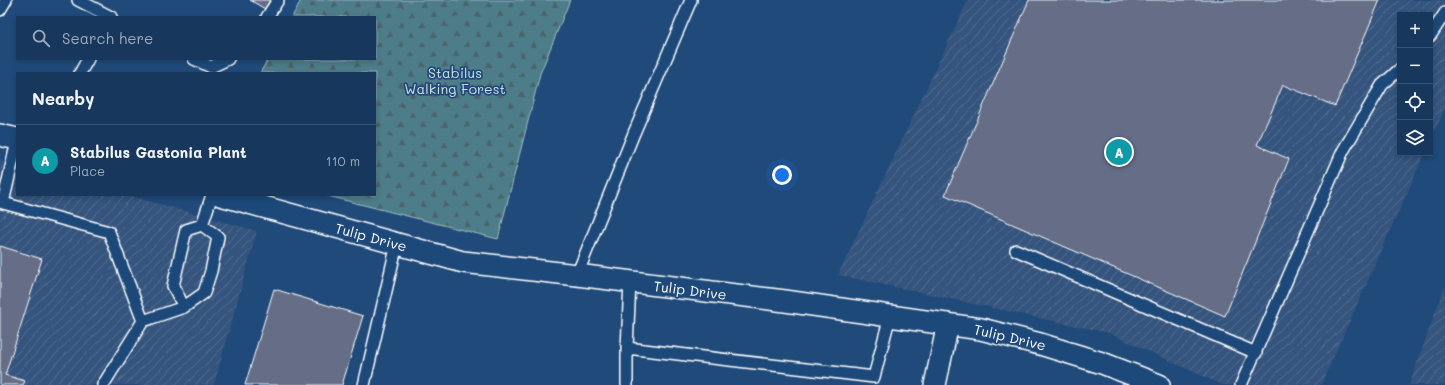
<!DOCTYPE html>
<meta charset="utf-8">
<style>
:root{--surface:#17385c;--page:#203f62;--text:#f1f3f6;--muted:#9eacbb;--line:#365272;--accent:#90b9f0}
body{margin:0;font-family:Mali,sans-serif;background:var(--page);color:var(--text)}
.controls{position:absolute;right:12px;top:12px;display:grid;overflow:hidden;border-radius:0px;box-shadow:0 2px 6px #0003}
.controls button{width:36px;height:36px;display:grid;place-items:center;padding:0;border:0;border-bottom:1px solid var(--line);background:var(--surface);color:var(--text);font:20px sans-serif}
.you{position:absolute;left:782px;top:175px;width:14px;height:14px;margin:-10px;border:3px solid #fff;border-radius:50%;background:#1a73e8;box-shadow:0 0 0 6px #1a73e833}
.badge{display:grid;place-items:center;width:26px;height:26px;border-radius:50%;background:var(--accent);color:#fff;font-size:13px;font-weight:700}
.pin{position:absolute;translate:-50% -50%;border:2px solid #fff;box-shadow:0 1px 4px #0006}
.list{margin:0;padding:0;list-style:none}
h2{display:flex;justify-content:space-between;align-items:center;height:52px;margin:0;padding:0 16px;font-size:17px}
h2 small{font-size:13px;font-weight:400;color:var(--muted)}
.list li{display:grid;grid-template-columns:26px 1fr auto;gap:12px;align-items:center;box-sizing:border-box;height:72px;padding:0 16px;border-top:1px solid var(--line)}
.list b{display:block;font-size:15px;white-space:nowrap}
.list p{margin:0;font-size:13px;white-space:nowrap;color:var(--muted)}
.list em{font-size:13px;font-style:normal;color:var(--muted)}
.icon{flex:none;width:22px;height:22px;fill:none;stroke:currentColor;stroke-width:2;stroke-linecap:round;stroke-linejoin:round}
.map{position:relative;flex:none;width:1445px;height:385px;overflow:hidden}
.search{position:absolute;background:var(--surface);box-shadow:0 2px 6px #0003;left:16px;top:16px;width:360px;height:44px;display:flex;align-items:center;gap:10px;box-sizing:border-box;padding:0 14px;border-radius:0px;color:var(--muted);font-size:15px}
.panel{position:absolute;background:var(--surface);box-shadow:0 2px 6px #0003;left:16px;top:72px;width:360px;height:124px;border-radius:0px}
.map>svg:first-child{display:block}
.industrial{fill:url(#industrial-furrows)}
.forest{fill:url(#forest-firs);stroke:#a6bec4}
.building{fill:#656d87;stroke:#fff}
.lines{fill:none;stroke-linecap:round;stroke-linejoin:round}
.lane-casing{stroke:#fff;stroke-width:14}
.street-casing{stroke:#fff;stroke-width:24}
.lane{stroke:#1f4a7a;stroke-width:11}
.street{stroke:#1f4a7a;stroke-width:21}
.labels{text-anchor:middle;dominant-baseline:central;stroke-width:3.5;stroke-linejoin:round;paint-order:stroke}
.park-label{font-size:14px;fill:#d2dee2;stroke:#1f4a7a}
.street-label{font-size:14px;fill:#fff;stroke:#1f4a7a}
</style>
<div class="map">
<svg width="1445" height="385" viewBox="0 0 1445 385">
<defs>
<pattern id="industrial-furrows" width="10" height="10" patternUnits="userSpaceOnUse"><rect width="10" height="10" fill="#34547e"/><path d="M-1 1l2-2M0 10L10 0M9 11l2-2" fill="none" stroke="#526e91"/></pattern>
<pattern id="forest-firs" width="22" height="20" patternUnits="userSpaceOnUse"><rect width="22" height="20" fill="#4d7d89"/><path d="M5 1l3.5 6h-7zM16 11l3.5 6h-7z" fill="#4c646a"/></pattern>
</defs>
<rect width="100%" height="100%" fill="#1f4a7a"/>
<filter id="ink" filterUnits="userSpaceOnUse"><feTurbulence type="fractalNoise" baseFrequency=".025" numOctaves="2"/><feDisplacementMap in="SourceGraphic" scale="8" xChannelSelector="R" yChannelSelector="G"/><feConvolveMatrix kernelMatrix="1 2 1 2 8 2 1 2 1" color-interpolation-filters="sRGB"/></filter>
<g filter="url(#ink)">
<path class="industrial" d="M968 0H1445V108L1430 142V15H1400V153H1425L1321 385H1222L1109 333 838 275Z
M0 160 17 165V195H127L257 231 214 385H0Z
M1445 285V385H1409Z"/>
<path class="forest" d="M301 0H570L540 74 498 239 324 195H375V73H260L268 59H375V17H292Z"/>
<path class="building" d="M250 0H270L265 9Z
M1029 0H1380L1335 106 1283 85 1257 145 1289 159 1225 316 945 195Z
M0 246 42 259 5 375 25 381 23 385H0Z
M274 289 363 316 342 385H245Z"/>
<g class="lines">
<g class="lane-casing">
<path id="lane" d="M78 0 111 17
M0 10 6 0
M267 17 278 0
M1430 36 1445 13
M194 59 211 67 228 59
M80 73 88 59
M0 202 3 203 17 141
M3 203 109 232 143 321
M202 225 212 195
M1016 250 1256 353
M577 275 634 133 691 0
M630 282 627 348 874 377 890 316
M184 307 173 286 186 230 202 225
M103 385 143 321 184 307 204 293 211 271 218 237 202 225
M364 385 397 244
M627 385V348
M1241 385 1343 151 1382 85 1400 69"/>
</g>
<g class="street-casing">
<path id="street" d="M0 135 17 139
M220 195 463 262 577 275 785 301 981 329 1040 344 1102 363 1159 385
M935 385 948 324"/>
</g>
<use href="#lane" class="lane"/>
<use href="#street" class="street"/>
</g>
</g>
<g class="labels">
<g class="park-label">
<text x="455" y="72">Stabilus<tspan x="455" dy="16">Walking Forest</tspan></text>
</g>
<g class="street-label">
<text transform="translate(371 237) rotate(15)">Tulip Drive</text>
<text transform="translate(690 290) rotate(7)">Tulip Drive</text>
<text transform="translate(1010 337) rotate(13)">Tulip Drive</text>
</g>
</g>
</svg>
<div class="controls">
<button>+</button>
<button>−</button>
<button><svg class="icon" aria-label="locate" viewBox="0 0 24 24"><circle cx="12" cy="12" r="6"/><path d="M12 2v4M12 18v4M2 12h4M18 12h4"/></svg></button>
<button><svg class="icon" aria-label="layers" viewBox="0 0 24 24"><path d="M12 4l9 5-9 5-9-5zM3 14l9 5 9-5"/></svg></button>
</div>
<div class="you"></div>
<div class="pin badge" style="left:1119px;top:152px;background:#0f9aa8">A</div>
<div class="search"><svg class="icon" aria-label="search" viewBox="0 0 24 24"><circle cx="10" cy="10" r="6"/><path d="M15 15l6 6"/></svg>Search here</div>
<section class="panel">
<h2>Nearby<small></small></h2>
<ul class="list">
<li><span class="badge" style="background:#0f9aa8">A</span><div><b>Stabilus Gastonia Plant</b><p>Place</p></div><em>110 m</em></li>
</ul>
</section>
</div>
